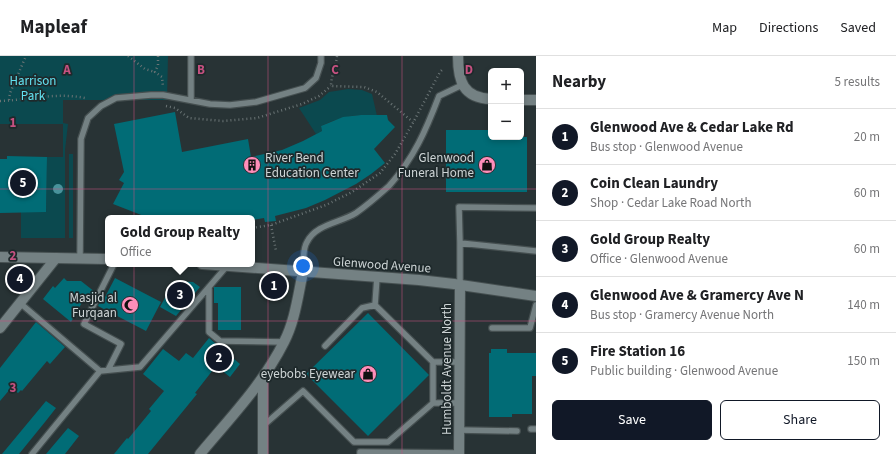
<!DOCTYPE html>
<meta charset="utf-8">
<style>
:root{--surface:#fff;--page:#f6f6f6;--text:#202124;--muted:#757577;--line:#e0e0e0;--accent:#111827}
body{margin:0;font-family:"Source Sans 3",sans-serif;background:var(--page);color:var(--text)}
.controls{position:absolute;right:12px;top:12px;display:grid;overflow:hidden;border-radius:6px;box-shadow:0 2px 6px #0003}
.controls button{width:36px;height:36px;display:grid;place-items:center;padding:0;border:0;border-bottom:1px solid var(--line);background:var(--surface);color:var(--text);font:20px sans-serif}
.you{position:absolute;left:303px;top:210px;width:14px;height:14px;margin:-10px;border:3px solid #fff;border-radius:50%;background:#1a73e8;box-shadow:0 0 0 6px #1a73e833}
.badge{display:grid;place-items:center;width:26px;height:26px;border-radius:50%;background:var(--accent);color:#fff;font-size:13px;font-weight:700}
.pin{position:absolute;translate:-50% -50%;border:2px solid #fff;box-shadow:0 1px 4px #0006}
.popup{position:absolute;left:105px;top:159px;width:150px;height:52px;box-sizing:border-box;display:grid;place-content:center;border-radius:6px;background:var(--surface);filter:drop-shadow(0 1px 3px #0005);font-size:13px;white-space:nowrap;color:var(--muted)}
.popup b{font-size:15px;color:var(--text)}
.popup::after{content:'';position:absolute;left:50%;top:100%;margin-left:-8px;border:8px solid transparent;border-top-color:var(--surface)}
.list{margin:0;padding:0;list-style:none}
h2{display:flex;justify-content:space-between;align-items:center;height:52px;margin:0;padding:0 16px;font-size:17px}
h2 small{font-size:13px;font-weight:400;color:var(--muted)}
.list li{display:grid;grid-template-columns:26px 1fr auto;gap:12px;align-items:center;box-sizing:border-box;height:56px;padding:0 16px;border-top:1px solid var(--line)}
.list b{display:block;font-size:15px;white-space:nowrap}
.list p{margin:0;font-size:13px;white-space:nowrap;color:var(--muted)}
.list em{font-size:13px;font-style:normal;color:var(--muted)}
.actions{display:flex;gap:8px;padding:12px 16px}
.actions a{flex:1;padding:9px 0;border:1px solid var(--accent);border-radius:6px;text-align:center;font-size:14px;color:var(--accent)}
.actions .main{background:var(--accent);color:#fff}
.map{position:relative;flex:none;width:536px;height:398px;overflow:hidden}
header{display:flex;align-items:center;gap:24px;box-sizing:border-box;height:56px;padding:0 20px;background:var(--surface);border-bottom:1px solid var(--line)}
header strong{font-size:19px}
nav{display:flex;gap:22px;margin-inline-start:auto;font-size:14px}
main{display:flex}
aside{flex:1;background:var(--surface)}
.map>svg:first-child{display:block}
.green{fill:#0b494f}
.building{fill:#016c76}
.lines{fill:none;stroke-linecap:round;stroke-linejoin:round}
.lane-casing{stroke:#454f50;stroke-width:8}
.street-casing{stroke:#454f50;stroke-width:12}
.secondary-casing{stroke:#454f50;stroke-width:12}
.path{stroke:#6a7475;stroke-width:2.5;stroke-dasharray:1 3;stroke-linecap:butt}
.lane{stroke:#748183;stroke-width:5.5}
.street{stroke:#748183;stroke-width:10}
.secondary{stroke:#748183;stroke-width:10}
.tree{fill:#48929b}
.grid{fill:none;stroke:#c65180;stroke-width:1;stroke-opacity:0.55}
.labels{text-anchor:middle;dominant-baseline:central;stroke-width:3.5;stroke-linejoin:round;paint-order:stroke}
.park-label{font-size:13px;fill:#62e0ef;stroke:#1e292b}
.poi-label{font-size:13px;fill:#ced5d6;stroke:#1e292b;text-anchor:end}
.street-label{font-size:13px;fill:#ced5d6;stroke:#1e292b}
.grid-label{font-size:13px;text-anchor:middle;font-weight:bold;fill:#c65180;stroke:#1e292b;stroke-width:3.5;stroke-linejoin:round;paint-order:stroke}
</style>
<header>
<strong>Mapleaf</strong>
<nav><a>Map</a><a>Directions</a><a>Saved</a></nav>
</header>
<main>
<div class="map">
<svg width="536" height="398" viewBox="0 0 536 398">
<rect width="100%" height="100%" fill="#283335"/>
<path class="green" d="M0 0H168L167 44H63V67L68 68 65 94V182H21V156H46L47 101H63V68H0Z
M348 33 362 34 372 38 377 60C357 57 340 61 321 70L322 75 316 78 299 52 320 44 329 36Z
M69 98H73V182H69Z"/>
<path class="building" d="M175 56 182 96 248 83 251 101 282 94 303 85 322 75 321 70 343 61 361 59H387L388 64 395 71 374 93 385 107 371 118 356 128 325 144 306 152 275 160 276 165 265 166 264 162 252 164V162H149L113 148 124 127 119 124 124 116 114 68Z
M446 74H491V81H527V136H446Z
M7 100 47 101 46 156 0 157V103H7Z
M64 222 67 225H81L95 236 90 246 84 243 71 266 43 243 53 230 55 232Z
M115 222 161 246 146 275 98 250 102 241 104 243Z
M174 225 193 226 200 231 176 260 160 251Z
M214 231H241V274H218V247H214Z
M368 257 429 319 368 380 306 318Z
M36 266 65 291 50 308 47 305 22 335 21 334 18 337 11 332 0 345V312Z
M209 282 240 308 230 321 216 310 195 337 197 338 148 398H114L127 382 128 383 151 355 149 353 164 335 143 318 163 293 179 305 186 297 193 302Z
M491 293H507V297H536V320H532V358H512V361H489V297H491Z
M46 345 56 352 45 366 19 398H2Z
M68 372 79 380 65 398H46Z"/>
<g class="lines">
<g class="lane-casing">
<path id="lane" d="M191 0V44
M460 187 459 151 536 152
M80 203 81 83 88 62 101 50 116 42 151 39H163L210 48 230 49 256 46 305 32 316 22 321 7V0
M303 216C304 206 302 194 307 186 316 168 340 167 356 157 366 150 380 138 389 130 414 102 426 74 439 40L462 29
M377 221 375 249 433 306H460
M460 229V187L536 195
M209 231V276L220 285 284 286
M20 247 100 315
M492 272H530L536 249
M325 290 362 252 375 249
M433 306V347H460
M108 314 121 288 84 268 114 208
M264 369 303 335 354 386H388L433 347
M531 373H536
M459 374 517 375
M32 398 100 315 140 311 227 210
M360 398V396L459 397"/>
</g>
<g class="street-casing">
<path id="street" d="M458 0C458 25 463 42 491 43
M521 44H536
M0 272 56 202
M263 322V398
M459 398 460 229"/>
</g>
<g class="secondary-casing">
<path id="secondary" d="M0 201 108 203
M202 208 419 224 454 228 536 240
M200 398C230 362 263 328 284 286 295 265 298 239 303 216"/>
</g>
<path class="path" d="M128 0 145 13 155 16
M158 0V9L155 16 162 21 163 31
M337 0C336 11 331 20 331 30L364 31 377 36 413 66
M9 44 10 37 26 0
M0 45C28 44 57 36 85 42
M166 50 175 52 189 62 223 65 257 62 302 48 319 40 331 30
M271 169 276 195
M252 172 271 169 326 149 352 136 380 117 395 98 414 65 440 16 443 13"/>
<use href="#lane" class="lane"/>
<use href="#street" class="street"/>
<use href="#secondary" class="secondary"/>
</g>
<circle class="tree" cx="58" cy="133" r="5"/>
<path class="grid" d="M134 0V398M268 0V398M402 0V398M0 133H536M0 265H536"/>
<defs>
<g id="building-disc" transform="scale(0.9)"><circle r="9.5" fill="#ff8eba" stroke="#1e292b"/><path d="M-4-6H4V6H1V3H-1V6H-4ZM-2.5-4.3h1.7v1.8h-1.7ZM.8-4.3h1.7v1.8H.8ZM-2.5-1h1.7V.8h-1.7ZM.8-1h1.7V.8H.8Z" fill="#111"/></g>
<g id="shop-disc" transform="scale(0.9)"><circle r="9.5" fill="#ff8eba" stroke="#1e292b"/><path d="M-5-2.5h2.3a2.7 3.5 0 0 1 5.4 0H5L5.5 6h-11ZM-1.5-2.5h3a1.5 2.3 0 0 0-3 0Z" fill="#111"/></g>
<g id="mosque-disc" transform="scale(0.9)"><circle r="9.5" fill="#ff8eba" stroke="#1e292b"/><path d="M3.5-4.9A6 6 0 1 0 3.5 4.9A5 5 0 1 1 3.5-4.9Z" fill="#111"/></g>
</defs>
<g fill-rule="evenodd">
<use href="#building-disc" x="252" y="109"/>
<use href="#shop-disc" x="487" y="109"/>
<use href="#mosque-disc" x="130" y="249"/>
<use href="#shop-disc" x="368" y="318"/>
</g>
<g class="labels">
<g class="park-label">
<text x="33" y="25">Harrison<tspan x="33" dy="15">Park</tspan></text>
</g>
<g class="poi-label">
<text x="265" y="102" text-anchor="start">River Bend<tspan x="265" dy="15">Education Center</tspan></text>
<text x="474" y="102">Glenwood<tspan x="474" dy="15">Funeral Home</tspan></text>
<text x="117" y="242">Masjid al<tspan x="117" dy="15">Furqaan</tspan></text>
<text x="355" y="318">eyebobs Eyewear</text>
</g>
<g class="street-label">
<text transform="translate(382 209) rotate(4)">Glenwood Avenue</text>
<text transform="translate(447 313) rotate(-90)">Humboldt Avenue North</text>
</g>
</g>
<g class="grid-label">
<text x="67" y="18">A</text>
<text x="201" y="18">B</text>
<text x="335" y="18">C</text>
<text x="469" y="18">D</text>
<text x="13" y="71">1</text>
<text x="13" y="204">2</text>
<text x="13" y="336">3</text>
</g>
</svg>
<div class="controls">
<button>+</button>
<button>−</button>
</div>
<div class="you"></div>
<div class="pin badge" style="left:274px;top:230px">1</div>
<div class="pin badge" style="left:219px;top:302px">2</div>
<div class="pin badge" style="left:180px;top:239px">3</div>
<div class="popup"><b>Gold Group Realty</b>Office</div>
<div class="pin badge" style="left:20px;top:223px">4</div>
<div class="pin badge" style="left:23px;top:127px">5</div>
</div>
<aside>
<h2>Nearby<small>5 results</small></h2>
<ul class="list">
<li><span class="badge">1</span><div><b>Glenwood Ave &amp; Cedar Lake Rd</b><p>Bus stop · Glenwood Avenue</p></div><em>20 m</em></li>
<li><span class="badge">2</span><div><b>Coin Clean Laundry</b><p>Shop · Cedar Lake Road North</p></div><em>60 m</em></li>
<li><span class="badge">3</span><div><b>Gold Group Realty</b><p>Office · Glenwood Avenue</p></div><em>60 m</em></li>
<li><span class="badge">4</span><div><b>Glenwood Ave &amp; Gramercy Ave N</b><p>Bus stop · Gramercy Avenue North</p></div><em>140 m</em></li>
<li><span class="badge">5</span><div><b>Fire Station 16</b><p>Public building · Glenwood Avenue</p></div><em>150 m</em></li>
</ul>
<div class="actions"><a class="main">Save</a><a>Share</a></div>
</aside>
</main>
